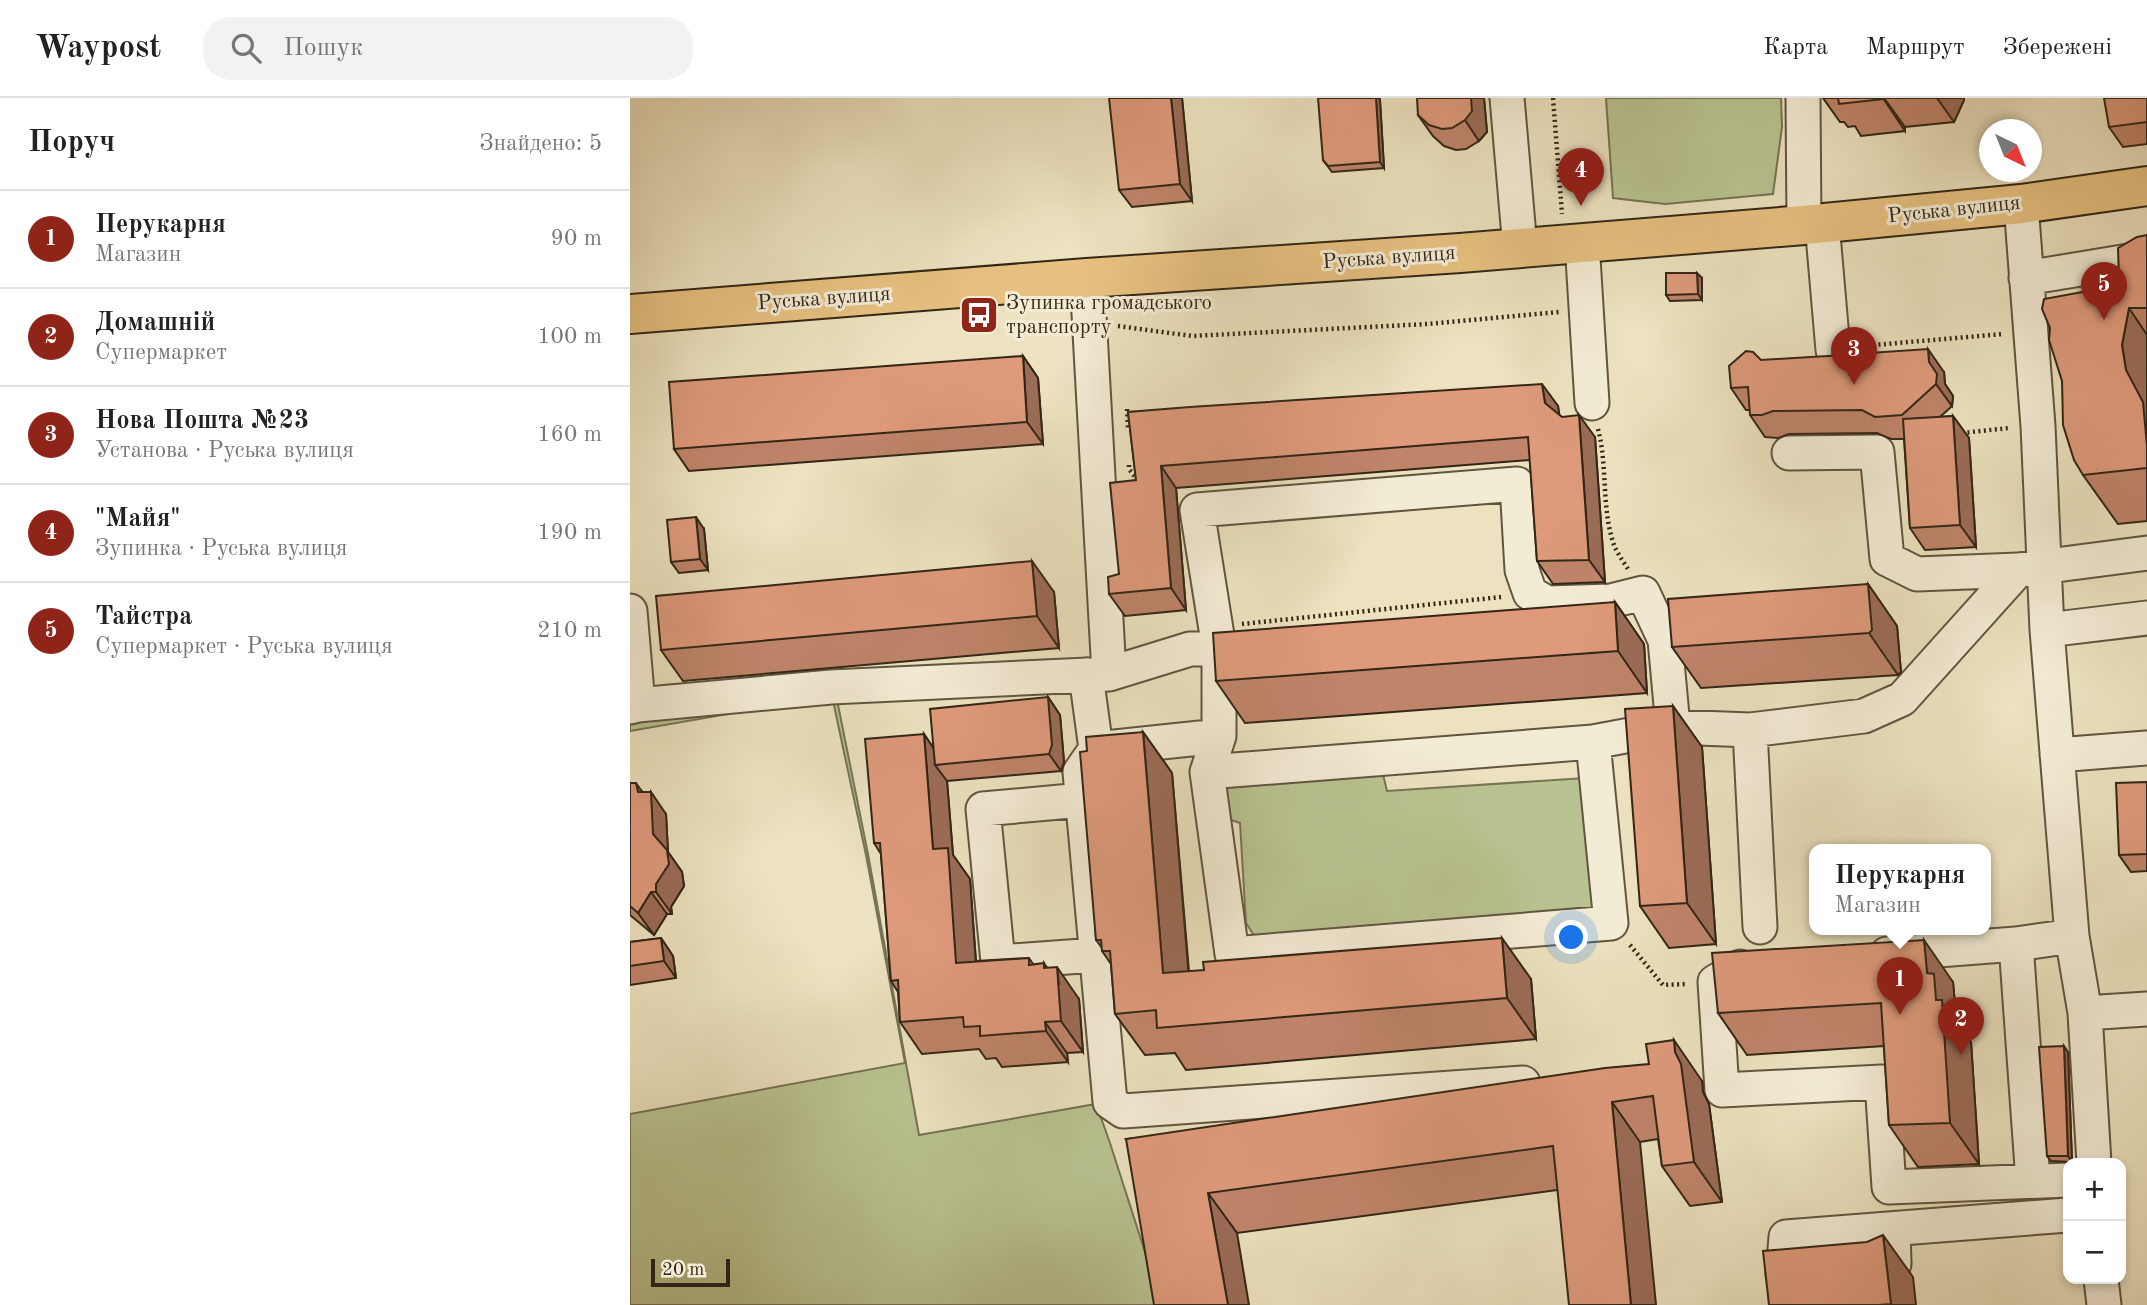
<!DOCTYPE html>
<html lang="uk">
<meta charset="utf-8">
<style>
:root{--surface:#fff;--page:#f2f2f2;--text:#222;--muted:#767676;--line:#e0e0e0;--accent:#8f2418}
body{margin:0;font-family:"Old Standard TT",serif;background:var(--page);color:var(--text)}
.controls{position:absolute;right:21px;bottom:21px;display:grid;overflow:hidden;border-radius:14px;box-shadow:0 4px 10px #0003}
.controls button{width:63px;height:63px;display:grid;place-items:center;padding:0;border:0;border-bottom:2px solid var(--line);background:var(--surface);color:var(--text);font:35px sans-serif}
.compass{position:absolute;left:1349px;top:21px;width:63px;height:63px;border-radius:50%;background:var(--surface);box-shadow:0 4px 10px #0003;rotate:137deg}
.scale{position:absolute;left:21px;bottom:18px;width:79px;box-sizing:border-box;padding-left:7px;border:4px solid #332616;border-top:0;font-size:19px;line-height:24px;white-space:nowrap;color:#332616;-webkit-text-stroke:5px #f3ecd5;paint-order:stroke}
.you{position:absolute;left:942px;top:840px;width:24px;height:24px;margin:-18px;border:5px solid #fff;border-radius:50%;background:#1a73e8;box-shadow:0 0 0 10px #1a73e833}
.badge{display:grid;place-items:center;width:46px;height:46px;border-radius:50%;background:var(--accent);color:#fff;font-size:23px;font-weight:700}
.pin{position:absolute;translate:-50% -58px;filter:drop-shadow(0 2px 4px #0008)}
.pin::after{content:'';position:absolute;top:37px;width:24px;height:21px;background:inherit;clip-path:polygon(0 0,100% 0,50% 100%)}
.popup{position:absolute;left:1179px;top:746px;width:182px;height:91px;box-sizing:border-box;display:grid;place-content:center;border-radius:14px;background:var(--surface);filter:drop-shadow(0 2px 5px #0005);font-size:23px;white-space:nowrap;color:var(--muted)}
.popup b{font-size:26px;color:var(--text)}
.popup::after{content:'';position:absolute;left:50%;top:100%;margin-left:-14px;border:14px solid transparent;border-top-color:var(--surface)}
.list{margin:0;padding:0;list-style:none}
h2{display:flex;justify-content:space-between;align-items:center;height:91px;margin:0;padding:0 28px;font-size:30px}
h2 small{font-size:23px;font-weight:400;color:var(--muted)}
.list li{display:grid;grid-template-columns:46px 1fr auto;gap:21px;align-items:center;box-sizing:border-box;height:98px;padding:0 28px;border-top:2px solid var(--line)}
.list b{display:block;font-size:26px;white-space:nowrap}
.list p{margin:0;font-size:23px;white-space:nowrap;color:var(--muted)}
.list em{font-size:23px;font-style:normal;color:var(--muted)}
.icon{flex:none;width:38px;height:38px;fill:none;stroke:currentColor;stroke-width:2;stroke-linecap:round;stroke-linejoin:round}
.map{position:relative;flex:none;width:1517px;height:1207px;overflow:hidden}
header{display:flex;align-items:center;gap:42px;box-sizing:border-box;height:98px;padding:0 35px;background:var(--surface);border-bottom:2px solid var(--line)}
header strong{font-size:33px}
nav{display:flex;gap:38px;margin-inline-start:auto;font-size:24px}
.search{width:490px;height:63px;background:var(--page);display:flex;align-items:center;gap:18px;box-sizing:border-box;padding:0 24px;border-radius:28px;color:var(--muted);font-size:26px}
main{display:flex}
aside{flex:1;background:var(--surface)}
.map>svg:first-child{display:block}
.green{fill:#b9c391;stroke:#767454;stroke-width:2}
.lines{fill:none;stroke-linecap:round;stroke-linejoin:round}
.minor-casing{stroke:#615540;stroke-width:37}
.major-casing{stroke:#332616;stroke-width:42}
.path{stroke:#332616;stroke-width:4.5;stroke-dasharray:2 3.5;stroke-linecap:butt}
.minor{stroke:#f3ecd5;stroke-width:33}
.major{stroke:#e6c180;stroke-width:38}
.wall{fill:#bf846a;stroke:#332616;stroke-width:2}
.shaded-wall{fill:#9b6c56;stroke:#332616;stroke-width:2}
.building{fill:#de9a7b;stroke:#332616;stroke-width:2}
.labels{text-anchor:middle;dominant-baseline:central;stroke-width:6;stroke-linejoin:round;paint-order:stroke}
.street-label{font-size:21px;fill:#332616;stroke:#f3ecd5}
.poi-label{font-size:21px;fill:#332616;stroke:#f3ecd5;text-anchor:start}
</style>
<header>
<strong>Waypost</strong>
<div class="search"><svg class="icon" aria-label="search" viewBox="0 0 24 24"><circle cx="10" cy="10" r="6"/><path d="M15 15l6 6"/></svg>Пошук</div>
<nav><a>Карта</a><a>Маршрут</a><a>Збережені</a></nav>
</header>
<main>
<aside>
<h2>Поруч<small>Знайдено: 5</small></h2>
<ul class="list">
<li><span class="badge">1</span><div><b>Перукарня</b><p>Магазин</p></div><em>90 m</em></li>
<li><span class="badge">2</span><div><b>Домашній</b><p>Супермаркет</p></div><em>100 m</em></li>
<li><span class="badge">3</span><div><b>Нова Пошта №23</b><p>Установа · Руська вулиця</p></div><em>160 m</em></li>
<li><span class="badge">4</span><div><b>&quot;Майя&quot;</b><p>Зупинка · Руська вулиця</p></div><em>190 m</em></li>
<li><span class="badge">5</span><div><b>Тайстра</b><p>Супермаркет · Руська вулиця</p></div><em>210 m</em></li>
</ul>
</aside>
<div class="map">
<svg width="1517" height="1207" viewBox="0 0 1517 1207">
<rect width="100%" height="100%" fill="#ece2bf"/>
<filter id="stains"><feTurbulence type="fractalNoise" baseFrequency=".00286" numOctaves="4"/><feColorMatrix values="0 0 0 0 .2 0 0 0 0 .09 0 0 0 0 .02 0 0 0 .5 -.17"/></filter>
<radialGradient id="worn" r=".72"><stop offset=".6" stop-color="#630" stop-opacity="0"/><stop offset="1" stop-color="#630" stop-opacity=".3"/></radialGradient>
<path class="green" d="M976 0H1151L1152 29 1143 96 1035 106 983 100Z
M204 587 238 756 289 1037 466 1006 480 1045 532 1207H0V1016L275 965 236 757 202 598 0 633V607Z
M751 668 757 693 955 680 964 810 955 817 633 841 623 836 616 825 610 725 595 720V688Z"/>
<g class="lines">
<g class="minor-casing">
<path id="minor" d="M877 0 890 150
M1173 0 1174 127
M1391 106 1408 328 1417 532 1442 838 1455 915 1464 1065
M1192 125 1203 252
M952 144 962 305
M457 180 479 576
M1396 180 1517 160
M1159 355 1247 354 1257 461 1287 476 1388 472
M0 513 8 607 0 609
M1417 532 1517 520
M456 577 466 651
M8 607 201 589 479 576 560 551 589 550
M1120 632 1130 829
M589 638 466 651 450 674 480 1004 493 1013 893 985
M963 644 981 825 602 856 577 674 589 638V550L567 412 887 386 892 472 900 495 917 505 981 503 1013 495 1035 542 1043 629
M1427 657 1517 650
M577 674 963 644 1043 629 1120 632 1234 618 1272 601 1388 472 1517 455
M452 702 353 711 368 864 466 857
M1386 846 1403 1083
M1257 856 1386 846 1442 838
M1110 869 1085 884 1092 992 1252 984 1259 1089 1438 1082
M1455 915 1517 911
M1235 1168 1264 1166 1263 1131
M1174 1174 1153 1176 1156 1139 1438 1117
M1471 1181 1474 1207"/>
</g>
<g class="major-casing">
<path id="major" d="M0 216 457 180 830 155 1174 127 1391 106 1517 88"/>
</g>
<path class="path" d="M923 0 932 116
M488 228 562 238 797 226 929 214
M1232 248 1373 236
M497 311 498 330
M968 331C978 369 971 410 984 447 987 455 993 463 998 471
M1332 335 1379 330
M499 367V371L508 383
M612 526 871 499
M1000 847 1033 887 1056 886"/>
<use href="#minor" class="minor"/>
<use href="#major" class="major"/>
</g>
<path class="wall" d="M552 0 562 103 502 109 489 92Z
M854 0 857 34 849 43 836 51 826 52 814 48 803 38 788 17Z
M1193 0H1334V2L1324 24 1275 29V33L1231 38 1225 28 1218 29 1214 24H1210Z
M1517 0V46L1493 49 1479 29Z
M750 2 754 70 702 74 693 62Z
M1517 137V423L1488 426 1453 377 1474 190 1489 181Z
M1072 180V202L1040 203 1036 197Z
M393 258 408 280 413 346 59 373 44 351Z
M1131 262 1314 274 1315 286 1323 298 1322 308 1310 319 1323 318 1339 340 1346 449 1295 452 1280 430 1274 341H1261L1247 335 1159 336 1148 340 1135 339 1120 317V312H1116L1101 290Z
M928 308 929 317 965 339 975 484 923 486 907 463 900 362 546 390 556 512 495 518 479 496 489 476 506 382 498 314Z
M74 431 78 472 49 475 41 464Z
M1238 486 1267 528 1271 574 1268 577 1071 590 1042 549Z
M424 494 429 550 53 583 31 552Z
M985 504 1014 546 1017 595 615 625 586 583Z
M418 599 430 617 434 664 431 673 317 683 323 757 340 781 346 863 399 860 403 866 417 870 449 901 453 954 437 955 438 964 372 969 366 960 356 961 349 951 292 956 270 924 268 894 261 883 251 756 244 745 294 636 304 651Z
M1043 608 1072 649 1086 846 1039 850 1010 808Z
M513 634 542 675 559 873 901 881 906 941 556 972 545 955 515 957 485 916 481 866 472 853V850L466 842 457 653Z
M1517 684V773L1501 774 1489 757Z
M0 685 13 694 36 716 38 754 52 774 54 788 41 809 42 816H37L24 837 0 817Z
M31 840 43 858 46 880 0 887V844Z
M1323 884 1325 906 1333 917 1334 934 1341 944 1349 1066 1288 1069 1259 1027 1254 948 1117 957 1088 915Z
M1438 954 1442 1064 1421 1063 1417 1058Z
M1072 983 1073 994 1079 1006 1092 1104 1060 1108 1032 1068 1028 1041 1010 1044 927 1092 607 1135 496 1041Z"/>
<path class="shaded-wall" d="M541 0H552L562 103 550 86Z
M746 0H749L750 2 754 70 750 64Z
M841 0H854L857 34 849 43 835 22Z
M1253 0H1254L1275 29V33Z
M1307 0H1334V2L1324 24Z
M1067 175 1072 180V202L1068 196Z
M1499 210 1517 237V348L1496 272 1492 247Z
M1298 251 1314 274 1315 286 1323 298 1322 308 1306 286 1299 264Z
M393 258 408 280 413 346 397 324Z
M912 286 928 308 931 327 915 305Z
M949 317 965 339 975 484 959 462Z
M1323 318 1339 340 1346 449 1330 427Z
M531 368 546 390 556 512 541 490Z
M66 419 74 431 78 472 70 461Z
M402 463 424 494 429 550 407 518Z
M1238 486 1267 528 1271 574 1268 577 1239 535Z
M985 504 1014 546 1017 595 988 553Z
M418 599 430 617 434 664 431 673 419 656Z
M1043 608 1072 649 1086 846 1057 805Z
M513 634 542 675 562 917 533 875Z
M294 636 314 666 305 667 317 683 323 757 340 781 348 896 326 865 303 751Z
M6 685 21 706V694L36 716 38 754 52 774 54 788 41 809 42 816 26 794Z
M21 794 37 816 24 837 8 815Z
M31 840 43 858 46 880 34 863Z
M872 840 901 881 906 941 877 900Z
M1294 842 1323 884 1325 906 1333 917 1334 934 1341 944 1349 1066 1320 1025 1306 902 1297 875Z
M414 865 429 887 427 869 449 901 453 954 431 923 414 870Z
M415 924 437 955 438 964 416 933Z
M1044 942 1072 983 1073 994 1079 1006 1092 1104 1064 1064 1045 954Z
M1434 948 1438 954 1442 1064 1438 1058Z
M982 1004 1010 1044 1026 1207H1001Z
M578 1095 607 1135 619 1207H598Z
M1253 1137 1283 1179 1286 1207H1262L1261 1206Z"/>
<path class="building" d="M479 0H541L550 86 489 92Z
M688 0H746L750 64 698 68 693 62Z
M787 0H841L842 13 835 22 822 30 812 31 799 27 788 17Z
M1208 0H1253V1L1209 6Z
M1474 0H1517V24L1479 29Z
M1517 137V210H1499L1492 247 1496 272 1513 304 1517 348V370L1453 377 1444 362 1433 327 1432 283 1419 242 1420 230 1412 211 1414 201 1474 190 1489 181 1488 150 1507 139Z
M1036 175H1067L1068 196 1036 197Z
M1230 247 1239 255 1298 251 1299 264 1307 276 1306 286 1272 317 1245 319 1232 312 1143 313 1132 317H1120L1118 289 1101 290 1099 268 1116 253 1123 254 1131 262 1214 257 1218 250Z
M393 258 397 324 44 351 39 284Z
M912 286 915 305 932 319 949 317 959 462 907 463 898 339 531 368 541 490 479 496 478 479 489 476 480 385 506 382 498 314 560 309Z
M1323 318 1330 427 1280 430 1273 321Z
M66 419 70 461 41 464 37 422Z
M402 463 407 518 31 552 26 498Z
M1238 486 1242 532 1239 535 1042 549 1038 501Z
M985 504 988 553 586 583 583 535Z
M418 599 422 647 419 656 305 667 300 611Z
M1043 608 1057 805 1010 808 995 611Z
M513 634 533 875 574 872 573 864 872 840 877 900 527 930 526 912 485 916 480 853H472L471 842H466L450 654 457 653 456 639Z
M294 636 303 751 318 750 326 865 399 860V867L414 865V870L427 869 431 923 415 924 416 933 350 938V928L334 929 333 919 270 924 268 882 261 883 250 745H244L235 641Z
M1517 684V756L1489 757 1486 685Z
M0 685H6L8 694H21L23 736 37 752 39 766 26 786V794H21L8 815 0 808Z
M31 840 34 863 0 868V844Z
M1294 842 1297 875 1304 876 1306 902H1312L1320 1025 1259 1027 1251 905 1088 915 1082 855Z
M1044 942 1045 954 1051 966 1064 1064 1032 1068 1023 998 982 1004 1001 1207H939L923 1048 578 1095 598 1207H524L496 1041 975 970 1019 966 1016 946Z
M1434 948 1438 1058H1417L1409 949Z
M1253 1137 1261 1206 1248 1207H1139L1133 1153 1237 1144Z"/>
<defs>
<g id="bus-square" transform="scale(2.0125)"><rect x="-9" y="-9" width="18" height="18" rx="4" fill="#8f2418" stroke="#f3ecd5"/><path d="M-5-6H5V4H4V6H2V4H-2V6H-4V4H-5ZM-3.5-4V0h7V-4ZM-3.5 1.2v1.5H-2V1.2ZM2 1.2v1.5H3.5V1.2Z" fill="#fff"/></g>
</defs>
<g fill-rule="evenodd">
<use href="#bus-square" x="349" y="217"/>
</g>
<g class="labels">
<g class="street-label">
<text transform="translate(1324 112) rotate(-6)">Руська вулиця</text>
<text transform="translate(759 160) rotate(-4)">Руська вулиця</text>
<text transform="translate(194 201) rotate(-4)">Руська вулиця</text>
</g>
<g class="poi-label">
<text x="376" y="205">Зупинка громадського<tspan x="376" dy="24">транспорту</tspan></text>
</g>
</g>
<rect width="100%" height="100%" filter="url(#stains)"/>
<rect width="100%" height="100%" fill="url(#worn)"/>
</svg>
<div class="controls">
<button>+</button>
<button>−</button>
</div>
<svg class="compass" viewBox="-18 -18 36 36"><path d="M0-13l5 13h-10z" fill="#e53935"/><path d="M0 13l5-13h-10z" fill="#767676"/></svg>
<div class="scale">20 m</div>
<div class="you"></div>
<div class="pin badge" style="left:1270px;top:917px">1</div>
<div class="popup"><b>Перукарня</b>Магазин</div>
<div class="pin badge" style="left:1331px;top:957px">2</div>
<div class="pin badge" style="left:1224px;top:287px">3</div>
<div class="pin badge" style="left:951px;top:108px">4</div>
<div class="pin badge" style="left:1474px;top:222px">5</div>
</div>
</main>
